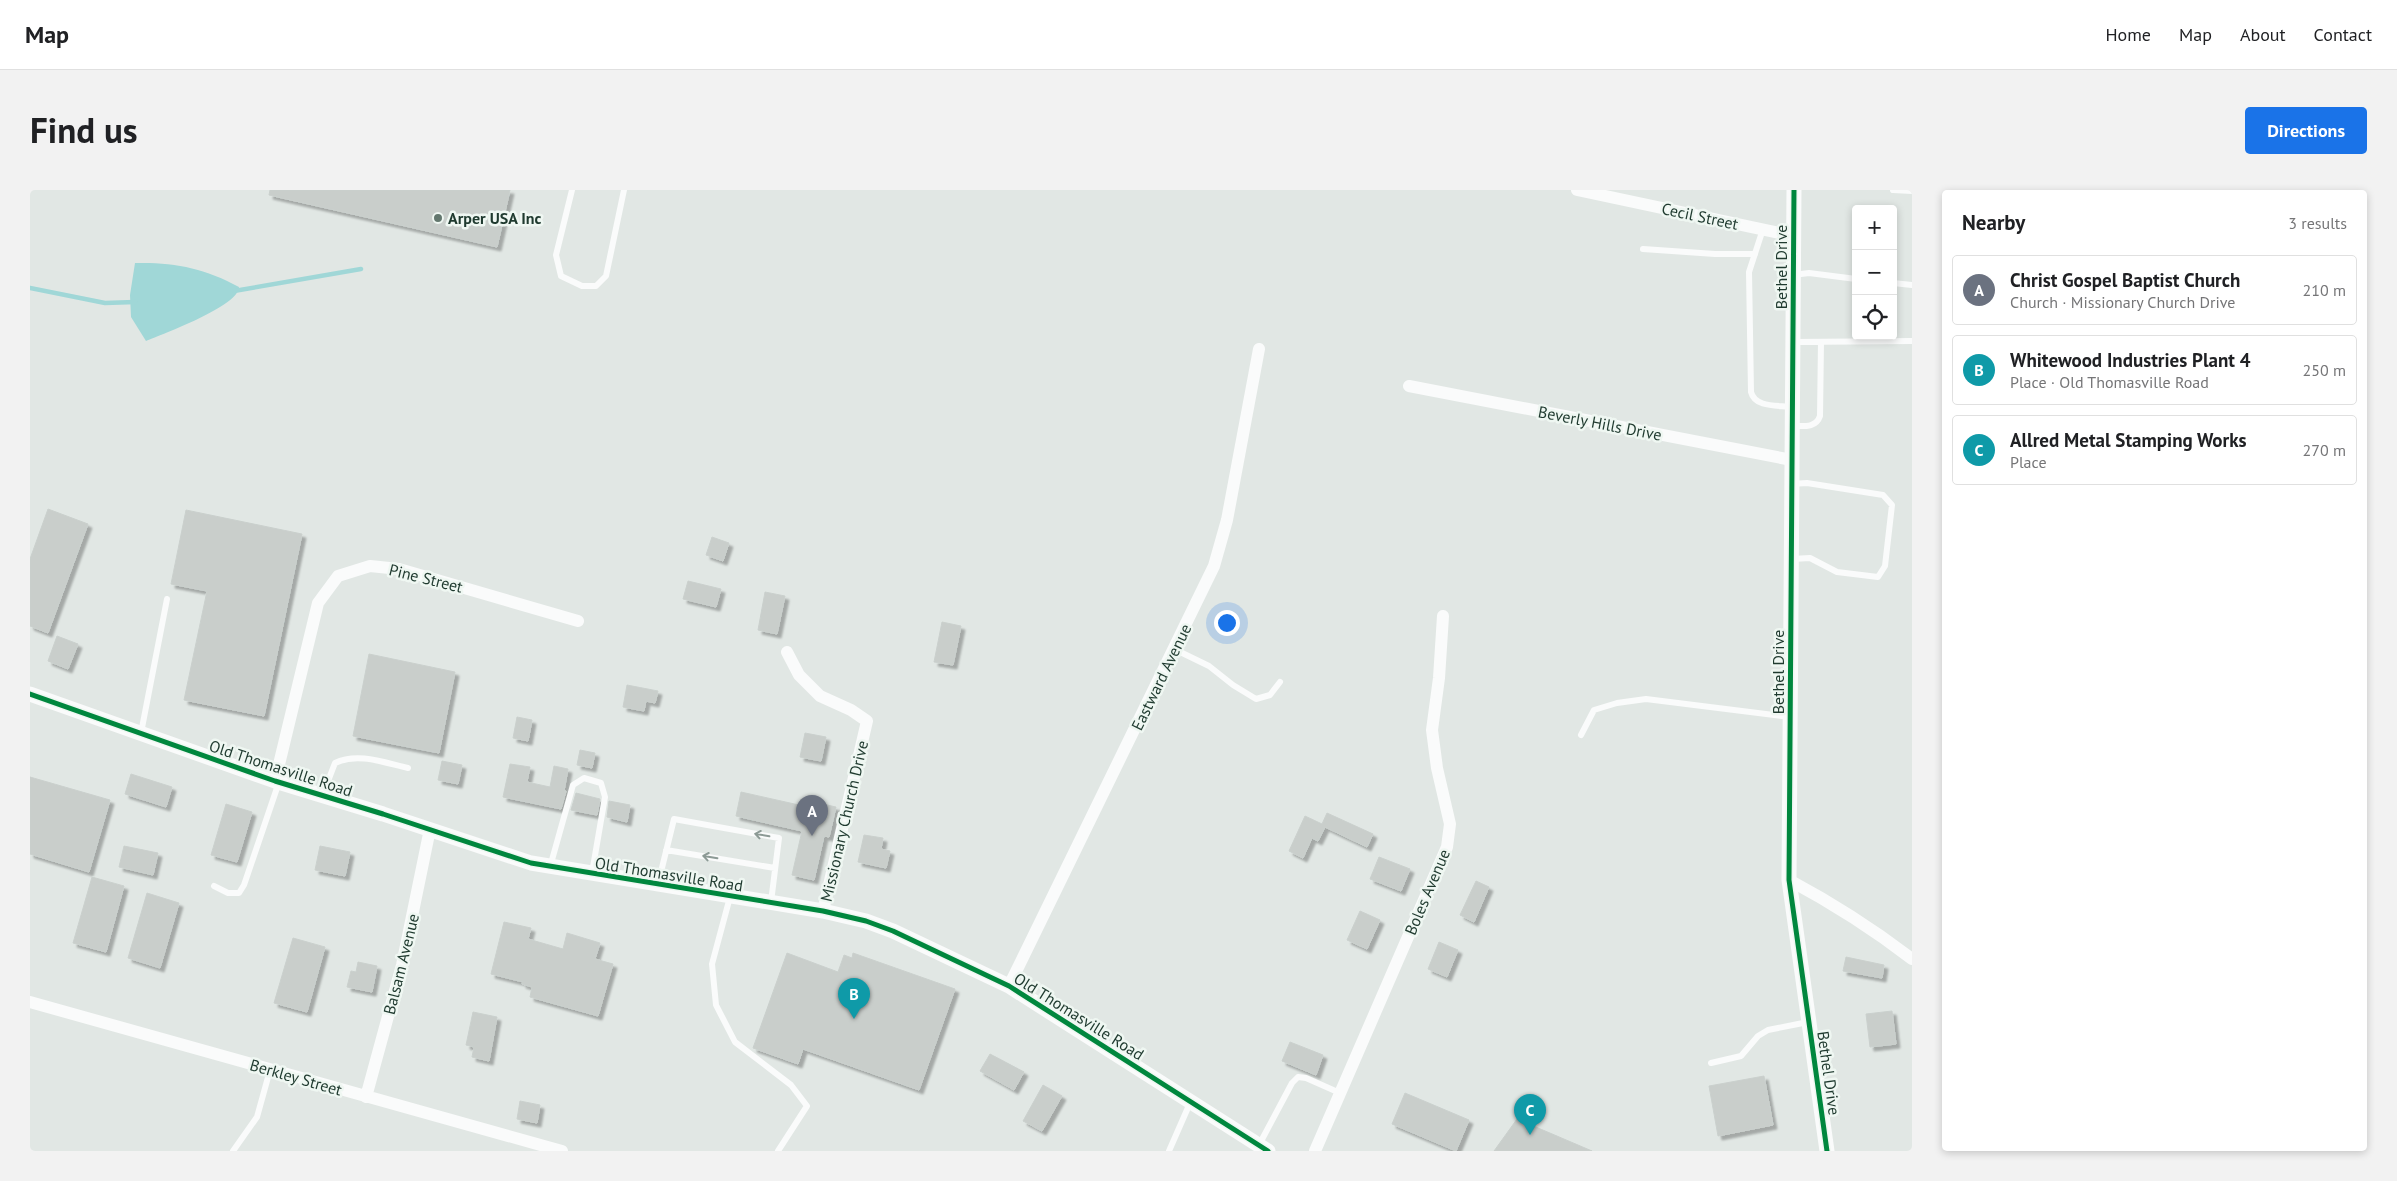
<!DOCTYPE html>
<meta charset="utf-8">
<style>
:root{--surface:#fff;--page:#f2f2f2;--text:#202124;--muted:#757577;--line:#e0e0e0;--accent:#1a73e8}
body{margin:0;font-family:"PT Sans",sans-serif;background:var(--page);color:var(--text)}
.controls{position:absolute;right:15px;top:15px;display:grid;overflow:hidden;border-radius:5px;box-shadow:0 2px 8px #0003}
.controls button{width:45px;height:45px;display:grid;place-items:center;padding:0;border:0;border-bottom:1px solid var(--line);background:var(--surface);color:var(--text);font:25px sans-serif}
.you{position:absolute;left:1196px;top:432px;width:18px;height:18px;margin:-12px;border:4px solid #fff;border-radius:50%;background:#1a73e8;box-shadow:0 0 0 8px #1a73e833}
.badge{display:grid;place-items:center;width:32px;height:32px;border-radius:50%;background:var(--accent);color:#fff;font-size:16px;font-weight:700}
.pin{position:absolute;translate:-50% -41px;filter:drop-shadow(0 1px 2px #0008)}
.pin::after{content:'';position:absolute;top:26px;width:18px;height:15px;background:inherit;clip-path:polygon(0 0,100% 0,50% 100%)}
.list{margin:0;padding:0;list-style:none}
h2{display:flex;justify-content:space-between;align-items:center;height:65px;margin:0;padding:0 20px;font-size:21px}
h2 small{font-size:16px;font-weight:400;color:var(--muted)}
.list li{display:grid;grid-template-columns:32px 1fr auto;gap:15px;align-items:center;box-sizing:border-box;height:70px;margin:0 10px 10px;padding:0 10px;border:1px solid var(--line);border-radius:5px}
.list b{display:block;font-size:19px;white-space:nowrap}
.list p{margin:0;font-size:16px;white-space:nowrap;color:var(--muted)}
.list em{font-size:16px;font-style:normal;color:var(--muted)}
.icon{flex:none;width:28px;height:28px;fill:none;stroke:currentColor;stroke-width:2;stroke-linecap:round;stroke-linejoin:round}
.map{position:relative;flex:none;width:1882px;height:961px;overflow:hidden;border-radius:5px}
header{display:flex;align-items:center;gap:30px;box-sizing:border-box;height:70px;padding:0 25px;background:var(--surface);border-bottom:1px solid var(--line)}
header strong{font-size:24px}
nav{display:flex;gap:28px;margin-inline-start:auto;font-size:18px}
.intro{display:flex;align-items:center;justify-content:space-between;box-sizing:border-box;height:120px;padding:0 30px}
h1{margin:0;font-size:35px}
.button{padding:12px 22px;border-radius:5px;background:var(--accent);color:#fff;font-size:18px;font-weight:700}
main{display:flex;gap:30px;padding:0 30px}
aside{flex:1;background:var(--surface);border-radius:5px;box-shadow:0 2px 8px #0003}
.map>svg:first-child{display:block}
.water{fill:#a0d7d7}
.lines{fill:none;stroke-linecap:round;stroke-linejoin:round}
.stream{stroke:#a0d7d7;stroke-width:4.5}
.building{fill:#c9cecb;stroke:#cad0cd;filter:url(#shadow)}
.service{stroke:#fafbfb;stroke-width:6}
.minor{stroke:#fafbfb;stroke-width:12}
.tertiary{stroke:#fafbfb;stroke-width:15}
.cycleway-casing{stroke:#eff7f2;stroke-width:8}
.cycleway{stroke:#00873e;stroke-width:5}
.oneway{stroke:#8c9a95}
.poi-dot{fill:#63776e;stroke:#eff7f2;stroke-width:2}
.labels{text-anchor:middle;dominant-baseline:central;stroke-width:5;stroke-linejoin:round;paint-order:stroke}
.street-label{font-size:16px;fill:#1f3a2f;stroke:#eff7f2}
.poi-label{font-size:16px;font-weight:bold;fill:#1f3a2f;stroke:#eff7f2;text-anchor:start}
</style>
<header>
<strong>Map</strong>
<nav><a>Home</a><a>Map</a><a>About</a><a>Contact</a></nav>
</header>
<div class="intro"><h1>Find us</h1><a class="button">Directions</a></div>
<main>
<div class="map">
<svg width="1882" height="961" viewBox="0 0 1882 961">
<defs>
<filter id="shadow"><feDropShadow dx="4" dy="4" stdDeviation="1" flood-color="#0004"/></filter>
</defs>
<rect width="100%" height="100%" fill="#e1e7e4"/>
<path class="water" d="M105 73C143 72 175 78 209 97 209 116 133 144 116 151L101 127 100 105Z"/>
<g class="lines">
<path class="stream" d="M0 98 75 113 105 112
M204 101 331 79"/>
</g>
<path class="building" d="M240 0H480L467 57 239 5Z
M18 319 58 334 18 443 0 436V369Z
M156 320 272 344 234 526 154 510 177 401 141 394Z
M682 347 699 353 693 371 676 365Z
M658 391 691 399 686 417 653 409Z
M735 402 755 406 747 444 728 440Z
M912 432 931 436 923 475 904 472Z
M27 446 48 454 38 479 18 471Z
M339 464 425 482 409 563 323 546Z
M597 495 628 501 625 513 616 511 614 521 593 517Z
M487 527 502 530 498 551 483 548Z
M775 543 796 547 791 571 770 567Z
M550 560 565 563 562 578 547 575Z
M412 571 432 575 428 594 408 590Z
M480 574 500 577 497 592 520 597 524 576 538 579 534 601H536L531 619 473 607Z
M101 584 142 597 136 617 95 604Z
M0 587 80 610 59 682 0 664Z
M711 602 769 615 771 609 806 617 799 647 794 646 784 690 762 685 772 641 706 626Z
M546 603 570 609 567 625 541 620Z
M579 611 600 615 597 632 577 627Z
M196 614 222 622 207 672 181 665Z
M1297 623 1343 644 1337 657 1295 637 1288 651 1282 648 1273 668 1259 661 1275 626 1292 634Z
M834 645 853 648 851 659 860 661 856 678 828 672Z
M94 656 128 663 123 685 89 677Z
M290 656 320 662 315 686 285 680Z
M1349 667 1380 679 1371 701 1340 689Z
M62 687 94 696 76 762 43 753Z
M1446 691 1459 697 1444 732 1430 725Z
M117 703 149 713 130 778 98 768Z
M1330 721 1350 730 1337 759 1317 750Z
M474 732 501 738 498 749 533 759 537 743 570 753 565 769 583 774 568 826 500 807 502 797 492 794 493 792 461 784Z
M263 748 295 757 277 822 244 813Z
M1409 752 1428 760 1417 787 1398 779Z
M757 763 808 782 814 765 822 768 823 763 925 799 889 900 773 859 768 874 723 858Z
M1816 767 1854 775 1852 788 1813 781Z
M328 772 347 776 342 802 317 797 321 781 326 782Z
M1862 821 1866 854 1840 857 1836 824Z
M443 822 467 827 459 871 442 867 444 857 436 855Z
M1260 852 1293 865 1286 885 1252 871Z
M960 864 994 882 984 900 950 881Z
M1734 886 1743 935 1688 946 1679 896Z
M1013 895 1032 906 1012 941 993 931Z
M1375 903 1439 930 1426 961 1362 934Z
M490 911 510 915 507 933 487 929Z
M1487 929 1562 961H1464Z"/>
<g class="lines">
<path class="service" d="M542 0 526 65 531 86 552 96H566L576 86 594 0
M1863 0 1882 1
M1733 39 1719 82 1721 202C1725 218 1748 215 1762 217
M1613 59 1685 64H1725
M1763 85 1779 83 1826 89
M1863 93 1882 95
M1764 152 1882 151
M1763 236C1774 236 1786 238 1790 226L1791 152
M1761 294 1777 293 1853 305 1862 315 1855 376 1848 387 1807 382 1780 368 1762 369
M1144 459 1179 476 1203 495 1226 509 1240 505 1250 492
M111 543 137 409
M1551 545 1564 520 1587 513 1616 509 1760 527
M293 604 305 573C328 562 355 573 378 578
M636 660 745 678
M520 677 543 595 554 588 571 593 575 607 562 683
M628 694 644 629 749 648 741 712
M184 696 198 703H209L214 695 249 592
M700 707 682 774 686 815 705 852 761 895 777 916 748 961
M1681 873 1711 866 1728 846 1738 840 1778 832
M1229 955 1262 893 1268 887 1276 888 1310 903
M203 961 227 927 240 880
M1139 961 1160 913"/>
<path class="minor" d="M1547 0 1763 46
M1379 196 1762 270
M757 462 769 485 790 506 821 520 837 531 793 721
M245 591 288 413 308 386 340 376 369 379 548 431
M1759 690C1802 713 1843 739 1882 769
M979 796 1184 376 1197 330 1229 159
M0 812 532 961
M336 907 372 775 400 639
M1285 961 1417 657 1420 634 1407 578 1402 540 1409 488 1413 426"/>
<path class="tertiary" d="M1764 0 1759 690 1797 961
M0 504 245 591 353 624 501 673 793 721 836 731 863 741 979 796 1238 961"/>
<g class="cycleway-casing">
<path id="cycleway" d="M1764 0 1759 690 1797 961
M0 504 245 591 353 624 501 673 793 721 836 731 863 741 979 796 1238 961"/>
</g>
<use href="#cycleway" class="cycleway"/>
</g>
<defs><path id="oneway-shaft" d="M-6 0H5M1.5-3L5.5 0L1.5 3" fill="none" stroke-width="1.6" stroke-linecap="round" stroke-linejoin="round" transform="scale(1.25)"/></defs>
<g class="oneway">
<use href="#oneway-shaft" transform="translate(732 645) rotate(-170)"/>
<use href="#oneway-shaft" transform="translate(680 667) rotate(-171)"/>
</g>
<circle class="poi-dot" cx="408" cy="28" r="5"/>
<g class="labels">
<g class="street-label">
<text transform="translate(1670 26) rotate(12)">Cecil Street</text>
<text transform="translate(1751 77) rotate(-90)">Bethel Drive</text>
<text transform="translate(1570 233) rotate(11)">Beverly Hills Drive</text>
<text transform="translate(396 388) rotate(14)">Pine Street</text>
<text transform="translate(1748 482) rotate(-90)">Bethel Drive</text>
<text transform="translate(1131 487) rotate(-64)">Eastward Avenue</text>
<text transform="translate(251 578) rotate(18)">Old Thomasville Road</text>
<text transform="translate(814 631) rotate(-77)">Missionary Church Drive</text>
<text transform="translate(639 684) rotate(9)">Old Thomasville Road</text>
<text transform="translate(1397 702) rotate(-67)">Boles Avenue</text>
<text transform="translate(371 774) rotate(-76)">Balsam Avenue</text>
<text transform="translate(1049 826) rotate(32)">Old Thomasville Road</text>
<text transform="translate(1799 883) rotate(82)">Bethel Drive</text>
<text transform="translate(266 887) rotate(16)">Berkley Street</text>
</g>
<g class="poi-label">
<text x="418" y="28">Arper USA Inc</text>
</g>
</g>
</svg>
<div class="controls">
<button>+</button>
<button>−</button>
<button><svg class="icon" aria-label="locate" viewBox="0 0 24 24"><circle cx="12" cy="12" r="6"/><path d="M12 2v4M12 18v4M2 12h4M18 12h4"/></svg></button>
</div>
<div class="you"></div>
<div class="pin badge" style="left:782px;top:646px;background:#6b7280">A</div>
<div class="pin badge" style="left:824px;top:829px;background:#0f9aa8">B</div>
<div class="pin badge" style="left:1500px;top:945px;background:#0f9aa8">C</div>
</div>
<aside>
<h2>Nearby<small>3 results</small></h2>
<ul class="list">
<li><span class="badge" style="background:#6b7280">A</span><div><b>Christ Gospel Baptist Church</b><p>Church · Missionary Church Drive</p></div><em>210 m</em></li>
<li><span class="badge" style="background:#0f9aa8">B</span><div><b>Whitewood Industries Plant 4</b><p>Place · Old Thomasville Road</p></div><em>250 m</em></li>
<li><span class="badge" style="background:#0f9aa8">C</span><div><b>Allred Metal Stamping Works</b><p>Place</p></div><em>270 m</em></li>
</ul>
</aside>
</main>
